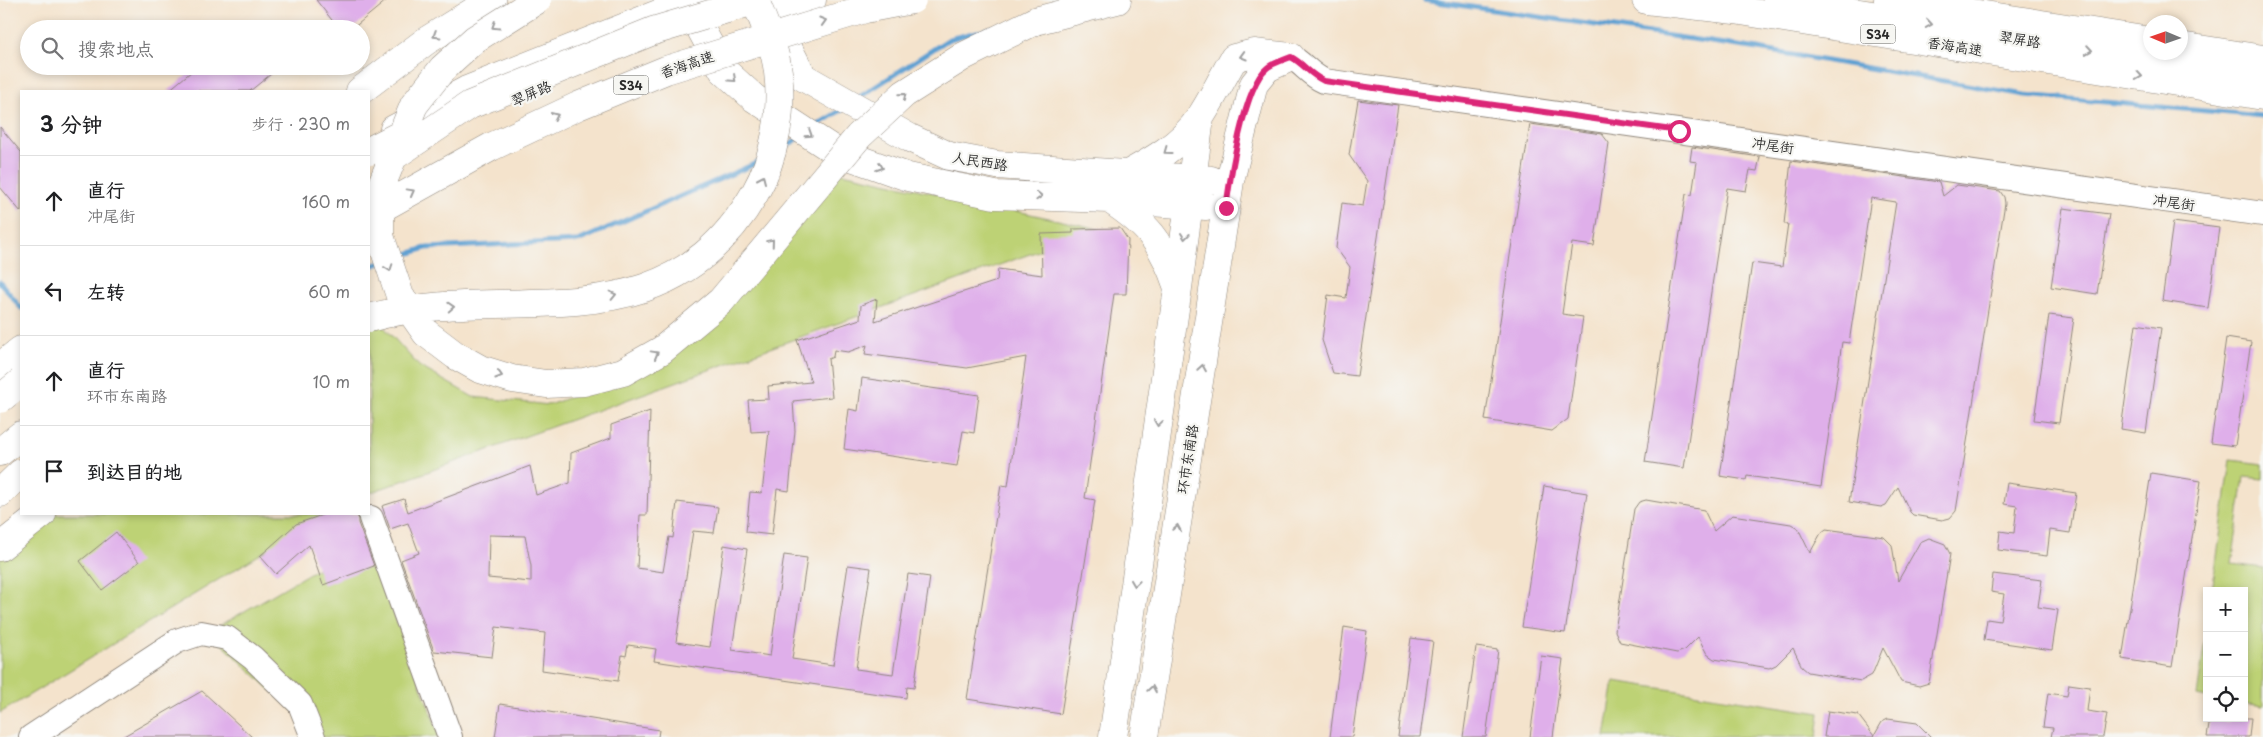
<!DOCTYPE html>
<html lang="zh">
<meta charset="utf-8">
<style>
:root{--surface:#fff;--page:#f6f6f6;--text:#202124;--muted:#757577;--line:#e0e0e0}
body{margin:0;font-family:"Playpen Sans","LXGW WenKai TC",sans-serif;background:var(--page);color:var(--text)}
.controls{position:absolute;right:15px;bottom:15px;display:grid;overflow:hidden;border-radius:0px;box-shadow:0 2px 8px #0003}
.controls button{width:45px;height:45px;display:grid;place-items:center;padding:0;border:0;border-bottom:1px solid var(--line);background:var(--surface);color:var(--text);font:25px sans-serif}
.compass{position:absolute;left:2143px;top:15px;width:45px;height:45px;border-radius:50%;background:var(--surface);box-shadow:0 2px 8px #0003;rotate:272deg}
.stop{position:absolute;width:15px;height:15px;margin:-11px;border:4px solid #db2777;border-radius:50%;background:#fff}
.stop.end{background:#db2777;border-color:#fff;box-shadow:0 1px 5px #0008}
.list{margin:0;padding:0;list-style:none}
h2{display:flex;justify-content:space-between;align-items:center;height:65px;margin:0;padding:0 20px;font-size:21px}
h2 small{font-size:16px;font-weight:400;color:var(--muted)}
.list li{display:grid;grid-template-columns:32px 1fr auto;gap:15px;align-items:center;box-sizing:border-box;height:90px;padding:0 20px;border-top:1px solid var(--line)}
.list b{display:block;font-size:19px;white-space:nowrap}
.list p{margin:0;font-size:16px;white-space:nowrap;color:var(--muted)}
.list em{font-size:16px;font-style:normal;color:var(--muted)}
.icon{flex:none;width:28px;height:28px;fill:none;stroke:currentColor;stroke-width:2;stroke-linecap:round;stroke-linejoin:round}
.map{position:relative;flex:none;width:2263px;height:737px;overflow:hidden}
.search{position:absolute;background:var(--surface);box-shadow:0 2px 8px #0003;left:20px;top:20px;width:350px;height:55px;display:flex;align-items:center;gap:12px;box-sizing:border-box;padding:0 18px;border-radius:28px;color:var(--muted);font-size:19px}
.panel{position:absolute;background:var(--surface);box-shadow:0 2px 8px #0003;left:20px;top:90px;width:350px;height:425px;border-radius:0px}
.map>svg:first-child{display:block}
.green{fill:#bdd275;stroke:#747e50}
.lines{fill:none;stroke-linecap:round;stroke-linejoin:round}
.stream{stroke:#5ea0d2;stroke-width:5}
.building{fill:#dfafea;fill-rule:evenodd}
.minor-casing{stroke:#90877c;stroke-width:26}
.major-casing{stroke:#90877c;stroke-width:29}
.highway-casing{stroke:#90877c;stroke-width:29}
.minor{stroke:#fff;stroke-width:24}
.major{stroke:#fff;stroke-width:28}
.highway{stroke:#fff;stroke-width:28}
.highway-bridge-casing{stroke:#90877c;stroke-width:29;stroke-linecap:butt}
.highway-bridge{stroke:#fff;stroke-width:28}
.oneway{stroke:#a0a0a0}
.route{stroke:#db2777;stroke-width:6}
.labels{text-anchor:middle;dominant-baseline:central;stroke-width:4.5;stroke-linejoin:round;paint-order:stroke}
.shield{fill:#f6f6f2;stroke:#686867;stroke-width:1}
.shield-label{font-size:12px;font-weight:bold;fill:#2b2b2b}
.street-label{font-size:14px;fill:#2b2b2b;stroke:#f6f6f2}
</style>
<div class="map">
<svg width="2263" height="737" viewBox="0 0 2263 737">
<rect width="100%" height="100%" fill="#f6f6f2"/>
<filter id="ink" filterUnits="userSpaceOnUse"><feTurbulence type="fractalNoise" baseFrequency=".02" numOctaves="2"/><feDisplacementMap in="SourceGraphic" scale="10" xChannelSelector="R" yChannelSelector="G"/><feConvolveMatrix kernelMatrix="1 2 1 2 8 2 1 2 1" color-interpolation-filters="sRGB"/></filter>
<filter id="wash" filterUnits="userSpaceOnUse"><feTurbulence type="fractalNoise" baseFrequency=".0096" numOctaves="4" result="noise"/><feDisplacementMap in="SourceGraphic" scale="20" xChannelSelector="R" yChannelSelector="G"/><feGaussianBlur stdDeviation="1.12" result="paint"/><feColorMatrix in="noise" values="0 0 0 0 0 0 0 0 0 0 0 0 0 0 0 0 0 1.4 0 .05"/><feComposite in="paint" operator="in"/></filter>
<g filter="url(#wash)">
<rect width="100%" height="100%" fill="#f4e3cc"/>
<path class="green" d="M838 172 1099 229 369 493V328L383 326 419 366 473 397 549 405 645 369Z
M2231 460 2263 464V479L2244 477 2232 564 2263 568V706L2244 703V591H2212Z
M42 514H326L0 713V545Z
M366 540 440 737H321L209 632Z
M2207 628V698L2197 696Z
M1614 681 1820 713 1817 737H1605Z"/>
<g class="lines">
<path class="stream" d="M1424 0 1752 48 2025 95 2263 116
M858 98 949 39 993 28
M814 127 843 109
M783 148 799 138
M395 258 426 248 578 241 759 162
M369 267 380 263
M0 282 21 308"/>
</g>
<g id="blocks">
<path class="building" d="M316 0H387L352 29H339Z
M198 66H264L271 74 250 91H168Z
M1358 100 1398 105 1357 376 1333 373 1322 340 1328 295 1346 298 1350 267 1336 248 1342 203 1363 206 1367 181 1349 155Z
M1530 124 1602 134 1609 143 1594 246 1572 243 1562 314 1583 317 1568 419 1552 431 1485 420Z
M0 127 21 152V212L0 187Z
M1692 147 1760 157 1757 171 1750 170 1746 191 1727 188 1684 468 1645 462 1686 194 1692 195 1697 162 1690 161Z
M1791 161 1939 182 1943 196 1957 185 2000 191 2004 197 2005 203 1956 511 1950 518 1942 520 1913 515 1910 512 1898 487 1886 505 1881 507 1849 502 1896 202 1871 198 1849 343 1842 342 1821 487 1747 476 1746 480 1720 476 1752 263 1782 267 1788 224H1784Z
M2063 208 2109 214 2097 294 2051 287Z
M2173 222 2219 228 2208 308 2162 301Z
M1120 228 1128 240 1126 294H1114L1085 498 1095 500 1061 714 967 699 1001 485 1008 486 1026 357 967 368 865 354 867 345 848 352 834 350 833 357 828 359 832 397 793 401 795 431 789 491 777 489 772 535 746 532 750 492 762 493 769 431 751 432 748 400 769 399 768 386 811 382 797 340 860 319 861 305 877 299 875 321 997 281 998 269 1042 275 1041 234 1073 233V229Z
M2049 315 2074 318 2059 423 2034 420Z
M2136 324 2161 328 2146 433 2121 429Z
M2226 338 2251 342 2235 446 2211 443Z
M862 378 979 395 974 433 963 431 957 466 844 449 849 409 858 411Z
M650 411 647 515H640L637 568 663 572 669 537 673 538 677 502 718 507 714 533 693 531 676 642 710 647 724 545 747 549 732 650 770 656 784 555 807 558 792 659 833 665 848 565 871 568 856 669 893 674 908 574 930 577 914 688 907 687 906 698 654 661 656 649 628 645 626 656 622 655 618 681 542 670 545 633 496 627 492 657 434 651 401 560 419 553 408 523 390 529 382 506 404 499 408 512 530 466 536 495 570 483 571 453 611 438V425ZM489 535 525 536 531 566V582L488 578Z
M2151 473 2201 481 2172 667 2122 659Z
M2007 483 2076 493 2070 533 2050 530 2047 556 1998 550 2000 531 2014 533 2017 506 2004 504Z
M1544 486 1587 493 1565 633 1522 627Z
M1646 500 1704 510 1714 531 1732 515 1791 524 1798 528 1810 553 1821 533 1826 529 1884 537 1892 545 1898 581 1920 542 1929 538 1945 544 1950 554 1929 683 1919 686 1901 682 1883 648 1872 675 1861 681 1808 672 1802 667 1793 648 1776 665 1769 668 1714 659 1707 654 1698 637 1685 650 1677 653 1620 642 1615 631 1634 509 1639 502Z
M325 514H358V523L374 566 323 585 309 545 276 574 260 556 296 524Z
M116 532 139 562 102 590 80 561Z
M1993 574 2042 580 2038 607 2058 610 2052 650 1984 640 1987 619 2000 621 2004 594 1991 592Z
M1344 627 1367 631 1352 737H1330Z
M1411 638 1433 641 1420 737H1398Z
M1476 647 1498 650 1486 737H1463Z
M1541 656 1563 659 1553 737H1530Z
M2069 684 2090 687 2087 711 2107 714 2103 737H2051L2053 728 2043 727 2048 693 2067 696Z
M202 691 252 737H122Z
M500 704 659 730 658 737H495Z
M1828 711 1858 715 1874 736 1882 722 1888 719 1917 723 1931 737H1824Z
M2229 718H2251L2249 737H2207L2210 719 2229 722Z"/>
</g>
</g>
<g filter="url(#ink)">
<use href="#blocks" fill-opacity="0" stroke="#90877c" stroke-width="1"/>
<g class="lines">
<g class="minor-casing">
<path id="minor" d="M1291 57C1304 64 1309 74 1324 81L2263 214
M371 518 450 737
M31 737 177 641 201 633 227 638 253 658 300 704 313 737"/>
</g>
<g class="major-casing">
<path id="major" d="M685 0 723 70 754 98 835 151 908 177 995 195 1109 199 1206 206
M777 0 787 46 803 77 910 138 949 156 997 165 1211 180
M1777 0 2263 77
M762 12 812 0
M394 129 467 90 693 0
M1126 175C1154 160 1180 145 1199 119 1212 100 1222 78 1234 58L1254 53 1291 57
M1109 199C1147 224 1162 241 1177 285
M1113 737 1178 288 1200 118
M1144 737 1230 181 1254 84 1267 68 1291 57"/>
</g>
<g class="highway-casing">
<path id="highway" d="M1646 0 1735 10 2263 96
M1888 0 2150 41
M1035 21 1117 0
M2180 46 2263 59
M360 91 426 41 492 0
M0 367 21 350
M0 452 21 435
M0 493 21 473
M0 547 42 514"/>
</g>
<use href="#minor" class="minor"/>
<use href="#major" class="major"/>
<use href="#highway" class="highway"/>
<g class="highway-bridge-casing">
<path id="highway-bridge" d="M537 0 475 39 443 68 414 105 380 189V236L400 296 426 333 455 355 480 369 512 379 546 384 584 382 623 372 662 350 721 301 859 136 904 94 964 56 1035 21
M369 151 406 132
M391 158 470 105 653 31 757 0
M369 215 491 147 578 106 666 70 865 9 912 0
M369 318C511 279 663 352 755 193 775 158 783 111 778 72 775 47 764 23 755 0
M0 399 21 382"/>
</g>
<use href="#highway-bridge" class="highway-bridge"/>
</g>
<defs><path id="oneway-chevron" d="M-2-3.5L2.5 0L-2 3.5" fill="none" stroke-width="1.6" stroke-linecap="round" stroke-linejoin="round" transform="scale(1.25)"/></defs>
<g class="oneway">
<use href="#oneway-chevron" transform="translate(823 21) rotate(-17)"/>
<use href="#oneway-chevron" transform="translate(1929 24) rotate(9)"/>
<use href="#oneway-chevron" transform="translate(495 26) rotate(148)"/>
<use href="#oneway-chevron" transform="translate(436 35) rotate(148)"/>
<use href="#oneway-chevron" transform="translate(2089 50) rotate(9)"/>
<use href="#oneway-chevron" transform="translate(1243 56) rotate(164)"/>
<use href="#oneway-chevron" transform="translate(2139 76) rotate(9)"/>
<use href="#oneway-chevron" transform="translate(733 79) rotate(42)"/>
<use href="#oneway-chevron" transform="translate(903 96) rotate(-39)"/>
<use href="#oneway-chevron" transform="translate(555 116) rotate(-25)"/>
<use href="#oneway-chevron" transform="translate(809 134) rotate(33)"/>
<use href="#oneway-chevron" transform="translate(1167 151) rotate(144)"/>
<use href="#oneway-chevron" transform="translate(880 167) rotate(20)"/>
<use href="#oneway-chevron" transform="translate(762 179) rotate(-66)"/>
<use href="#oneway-chevron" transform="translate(411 192) rotate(-29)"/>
<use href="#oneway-chevron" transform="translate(1039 196) rotate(2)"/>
<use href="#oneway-chevron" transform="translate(1185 236) rotate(97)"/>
<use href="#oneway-chevron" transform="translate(771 242) rotate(-50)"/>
<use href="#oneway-chevron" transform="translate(389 268) rotate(71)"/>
<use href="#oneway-chevron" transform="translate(613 295) rotate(-13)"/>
<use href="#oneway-chevron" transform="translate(451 307) rotate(-3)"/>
<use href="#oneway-chevron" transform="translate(655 354) rotate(-29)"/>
<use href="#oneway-chevron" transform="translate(1202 368) rotate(-81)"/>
<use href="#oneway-chevron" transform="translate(499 375) rotate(17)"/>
<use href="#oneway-chevron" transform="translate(1158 423) rotate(98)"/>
<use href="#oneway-chevron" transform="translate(1177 528) rotate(-81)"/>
<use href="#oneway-chevron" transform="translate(1135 583) rotate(98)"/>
<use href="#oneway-chevron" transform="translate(1152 689) rotate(-81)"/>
</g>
</g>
<g class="lines" filter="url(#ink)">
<path class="route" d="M1226 208C1230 179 1244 86 1267 68 1273 63 1284 60 1291 57 1304 64 1309 74 1324 81L1679 131"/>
</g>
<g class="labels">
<g class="shield">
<rect x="1860.5" y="24.5" width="35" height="19" rx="4"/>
<rect x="613.5" y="75.5" width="35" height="19" rx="4"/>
</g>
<g class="shield-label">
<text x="1878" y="34">S34</text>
<text x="631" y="85">S34</text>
</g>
<g class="street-label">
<text transform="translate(2020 39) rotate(9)">翠屏路</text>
<text transform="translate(1955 46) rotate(9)">香海高速</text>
<text transform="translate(687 64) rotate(-19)">香海高速</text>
<text transform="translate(531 93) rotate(-24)">翠屏路</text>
<text transform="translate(1773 145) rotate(8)">冲尾街</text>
<text transform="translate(980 161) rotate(9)">人民西路</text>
<text transform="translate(2174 202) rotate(8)">冲尾街</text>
<text transform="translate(1187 459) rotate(-81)">环市东南路</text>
</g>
</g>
</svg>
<div class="controls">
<button>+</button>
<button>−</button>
<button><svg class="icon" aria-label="locate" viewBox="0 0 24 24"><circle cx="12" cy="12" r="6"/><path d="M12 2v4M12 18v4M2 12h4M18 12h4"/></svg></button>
</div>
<svg class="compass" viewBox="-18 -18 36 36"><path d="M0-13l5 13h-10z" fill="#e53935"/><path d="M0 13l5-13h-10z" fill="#757577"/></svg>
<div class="stop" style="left:1679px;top:131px"></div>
<div class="stop end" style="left:1226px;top:208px"></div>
<div class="search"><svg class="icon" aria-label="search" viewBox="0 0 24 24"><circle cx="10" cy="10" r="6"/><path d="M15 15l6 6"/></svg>搜索地点</div>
<section class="panel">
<h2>3 分钟<small>步行 · 230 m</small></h2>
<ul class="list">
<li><svg class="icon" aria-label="ahead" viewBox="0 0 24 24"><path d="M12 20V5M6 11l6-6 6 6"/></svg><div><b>直行</b><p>冲尾街</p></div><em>160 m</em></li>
<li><svg class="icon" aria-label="left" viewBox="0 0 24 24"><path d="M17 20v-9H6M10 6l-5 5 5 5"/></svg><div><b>左转</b></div><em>60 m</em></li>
<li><svg class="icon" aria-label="ahead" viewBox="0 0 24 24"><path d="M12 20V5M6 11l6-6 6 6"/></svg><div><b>直行</b><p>环市东南路</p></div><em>10 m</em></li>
<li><svg class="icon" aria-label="arrive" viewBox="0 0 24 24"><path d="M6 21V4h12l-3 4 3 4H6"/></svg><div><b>到达目的地</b></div></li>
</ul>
</section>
</div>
